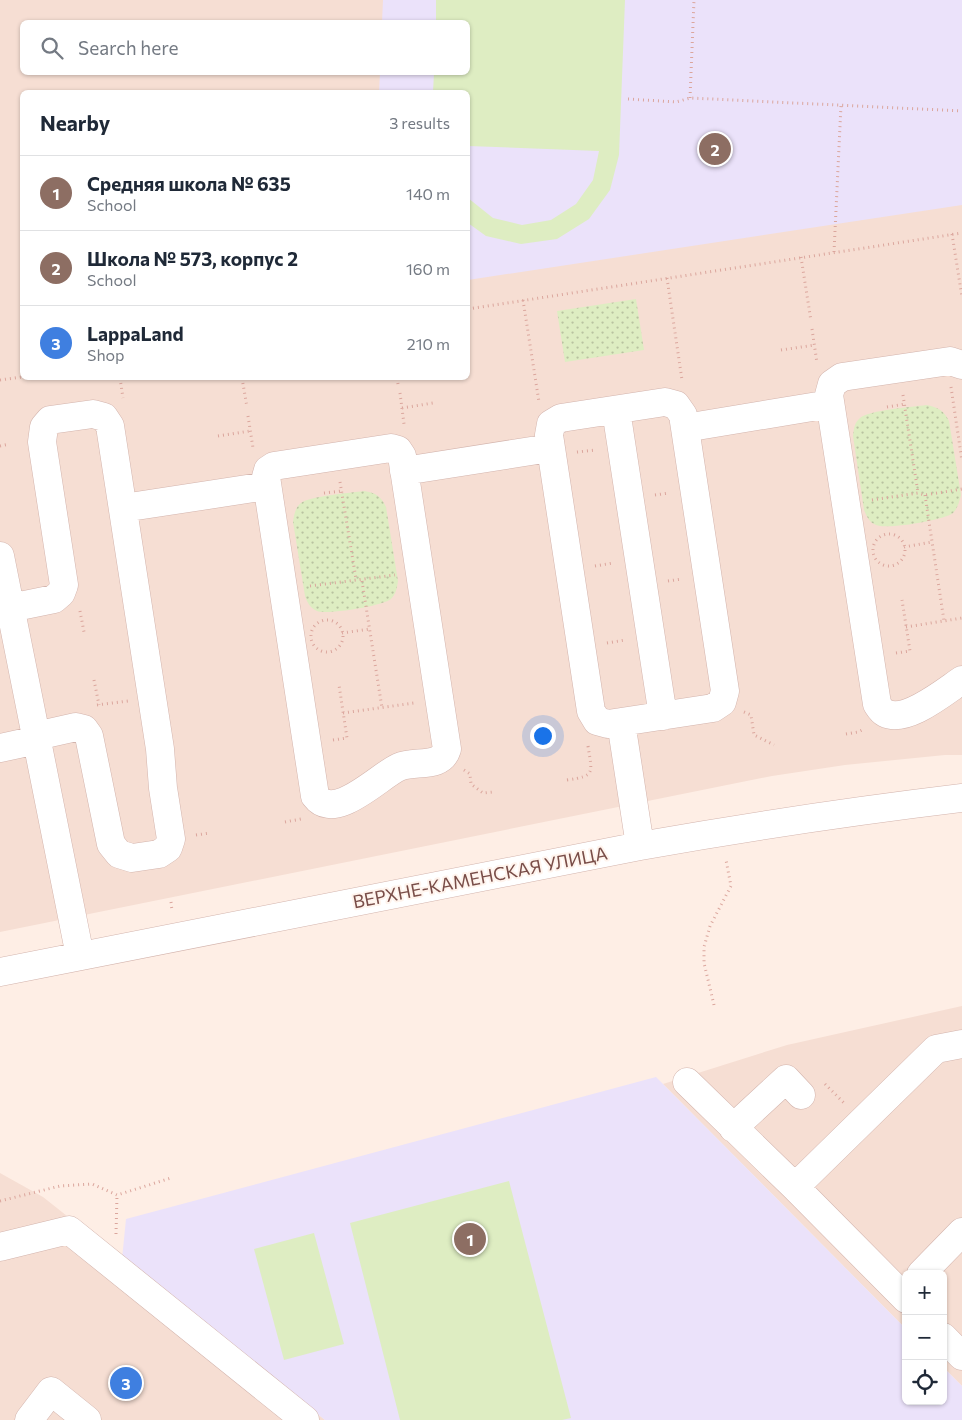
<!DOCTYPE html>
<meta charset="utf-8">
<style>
:root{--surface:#fff;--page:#f2f2f3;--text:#1f2937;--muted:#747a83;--line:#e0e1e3;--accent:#f14145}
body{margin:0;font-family:Commissioner,sans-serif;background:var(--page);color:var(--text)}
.controls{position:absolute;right:15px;bottom:15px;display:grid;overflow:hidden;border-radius:8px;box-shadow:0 1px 4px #0004}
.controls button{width:45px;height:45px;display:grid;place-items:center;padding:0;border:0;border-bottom:1px solid var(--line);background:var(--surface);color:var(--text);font:25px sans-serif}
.you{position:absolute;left:542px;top:735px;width:18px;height:18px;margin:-12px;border:4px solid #fff;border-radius:50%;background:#1a73e8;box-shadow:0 0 0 8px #1a73e833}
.badge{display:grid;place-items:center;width:32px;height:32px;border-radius:50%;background:var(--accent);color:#fff;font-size:16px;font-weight:700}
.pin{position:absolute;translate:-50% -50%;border:2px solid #fff;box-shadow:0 1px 5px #0006}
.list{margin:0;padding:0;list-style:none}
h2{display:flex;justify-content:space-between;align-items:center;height:65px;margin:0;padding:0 20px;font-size:21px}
h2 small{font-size:16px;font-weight:400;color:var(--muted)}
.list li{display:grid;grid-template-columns:32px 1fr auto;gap:15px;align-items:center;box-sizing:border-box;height:75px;padding:0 20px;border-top:1px solid var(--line)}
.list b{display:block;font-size:19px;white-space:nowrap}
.list p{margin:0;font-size:16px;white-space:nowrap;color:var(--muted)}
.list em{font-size:16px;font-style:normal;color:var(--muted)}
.icon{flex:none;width:28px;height:28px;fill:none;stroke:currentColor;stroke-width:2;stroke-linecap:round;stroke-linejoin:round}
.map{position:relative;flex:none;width:962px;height:1420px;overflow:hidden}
.search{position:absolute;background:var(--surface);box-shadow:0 1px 4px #0004;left:20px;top:20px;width:450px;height:55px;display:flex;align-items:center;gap:12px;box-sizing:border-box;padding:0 18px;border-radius:8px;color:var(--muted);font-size:19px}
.panel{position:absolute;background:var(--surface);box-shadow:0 1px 4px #0004;left:20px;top:90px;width:450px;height:290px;border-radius:8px}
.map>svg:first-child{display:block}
.residential{fill:#f6ded3;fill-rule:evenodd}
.education{fill:#ebe2fa}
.green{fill:#deedc2}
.park{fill:url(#park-dots)}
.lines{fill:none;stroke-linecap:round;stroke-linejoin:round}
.minor-casing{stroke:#d3b4ad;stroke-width:29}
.path{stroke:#dba69d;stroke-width:3;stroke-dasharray:1 4;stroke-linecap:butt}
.minor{stroke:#fff;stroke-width:28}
.labels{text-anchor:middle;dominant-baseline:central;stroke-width:4;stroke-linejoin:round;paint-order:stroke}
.street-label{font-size:18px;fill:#794d48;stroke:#fff4ed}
</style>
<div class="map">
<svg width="962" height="1420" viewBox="0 0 962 1420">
<defs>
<pattern id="park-dots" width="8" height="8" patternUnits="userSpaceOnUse" patternTransform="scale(1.25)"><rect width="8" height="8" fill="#deedc2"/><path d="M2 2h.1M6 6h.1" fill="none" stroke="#b9c2a0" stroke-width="1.8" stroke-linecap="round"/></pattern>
</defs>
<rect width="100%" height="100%" fill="#feeee5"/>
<path class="residential" d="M0 0H962V755H945L845 765 772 776 0 932ZM22 22H468V72H22ZM22 92H468V378H22Z
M962 1006V1386L943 1367V1274H906V1329L663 1084 787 1045Z
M0 1173 43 1197 325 1420H0Z"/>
<path class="education" d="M383 0H962V205L468 280V92H379L380 73 468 72V22H382Z
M656 1077 906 1329V1401H943V1367L962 1386V1420H325L122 1259 126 1219Z"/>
<path class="green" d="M436 0H625L619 155 610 190 589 219 557 239 521 244 486 236 468 223V198L493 218 522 225 551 220 576 204 593 180 599 151 468 146V92H433L434 73 468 72V22H436Z
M509 1181 571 1418 562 1420H400L350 1223Z
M314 1233 344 1344 284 1360 254 1249Z"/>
<path class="park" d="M636 299 644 350 565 362 557 311Z
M926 405C938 407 944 411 949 421L961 495C959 502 958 508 953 513 945 520 886 530 876 525 869 522 867 517 864 510L853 436C854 429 854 423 860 418 869 410 913 407 926 405Z
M364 491C376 493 381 496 386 507L398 581C397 588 396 594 391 599 383 606 326 615 317 611 310 608 307 602 305 596L293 522C294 515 295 508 301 503 310 496 350 493 364 491Z"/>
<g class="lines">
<g class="minor-casing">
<path id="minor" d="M962 365 950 361 842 377 832 384 829 395 877 704C879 707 881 711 885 713 906 724 944 692 962 680
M665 402 676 405 683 415 725 691 722 702 713 708 608 724 597 721 591 711 549 435 551 424 561 418Z
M616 410 663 716
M685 428 830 404
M391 448 398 450 402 456 447 749C441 769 415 760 399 767 380 775 335 823 315 796L266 477 268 470 274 466Z
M404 471 550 448
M123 508 267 486
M0 556 80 956
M10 608 54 599 61 593 64 585 42 442 44 427 50 420 93 414 104 417 110 426 160 749 163 788 171 839 168 848 159 854 132 858 119 854 111 844 89 736 84 729 76 727 36 736
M621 722 640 846
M0 748 37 740
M0 972 640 846C747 827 854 811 962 798
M687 1082 795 1187 906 1299
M733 1128 786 1079 801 1095
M795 1187 936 1049 962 1044
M0 1247 69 1230 305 1420
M921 1274 962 1232
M943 1337 962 1356
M29 1420 51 1391 87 1420"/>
</g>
<path class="path" d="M690 98 694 0
M628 99 676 102 690 98 962 111
M952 234 962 297
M834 252 841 105
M801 257 811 321
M667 278 682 380
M523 300 539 402
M468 309 962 233
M812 329 817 363
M781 350 815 345
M120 378 123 398
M242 378 247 407
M397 378 398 384
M0 380 22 377
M951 387 962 461
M400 393 404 424
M903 395 918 493
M887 407 905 404
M402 408 433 403
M248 416 253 448
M218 436 250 431
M0 446 9 444
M577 452 596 450
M340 482 356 579
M324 493 342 491
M655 495 669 493
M925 495 944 621
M872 500 918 493 925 495 962 489
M873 550a16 16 0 1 1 32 0a16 16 0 1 1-32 0Z
M904 547 932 542
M595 566 613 563
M362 581 382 708
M668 581 682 579
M310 586 395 575
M80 611 84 632
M311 636a16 16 0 1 1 32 0a16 16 0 1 1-32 0Z
M906 627 962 618
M342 633 370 629
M607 643 625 640
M896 653 910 651 902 600
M94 680 99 705
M97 705 128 701
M744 712 751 715 754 735 774 745
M343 713 414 703
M846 734 858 732 864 729
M333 740 347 738 339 685
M464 770 470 774 471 784 483 793 493 792
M567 780C596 776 592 773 588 746
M285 822 301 819
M196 835 210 833
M171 902 172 911
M714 1005 704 963V947L710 926 731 886 726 860
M825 1084 844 1103
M0 1201 60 1186 92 1184 117 1195 171 1178
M116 1234 117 1195"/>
<use href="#minor" class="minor"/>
</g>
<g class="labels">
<g class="street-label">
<text transform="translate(480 877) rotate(-11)">ВЕРХНЕ-КАМЕНСКАЯ УЛИЦА</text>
</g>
</g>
</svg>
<div class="controls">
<button>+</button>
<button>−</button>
<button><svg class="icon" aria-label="locate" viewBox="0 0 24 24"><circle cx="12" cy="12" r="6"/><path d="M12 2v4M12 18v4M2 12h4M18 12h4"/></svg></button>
</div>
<div class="you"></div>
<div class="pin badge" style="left:470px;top:1239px;background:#8d6e63">1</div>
<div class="pin badge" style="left:715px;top:149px;background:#8d6e63">2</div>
<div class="pin badge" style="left:126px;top:1383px;background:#3f7fe0">3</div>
<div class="search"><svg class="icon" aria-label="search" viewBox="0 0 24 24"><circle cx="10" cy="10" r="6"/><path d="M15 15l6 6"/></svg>Search here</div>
<section class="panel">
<h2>Nearby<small>3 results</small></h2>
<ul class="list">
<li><span class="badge" style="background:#8d6e63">1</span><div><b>Средняя школа № 635</b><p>School</p></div><em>140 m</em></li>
<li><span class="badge" style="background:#8d6e63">2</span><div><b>Школа № 573, корпус 2</b><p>School</p></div><em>160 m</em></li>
<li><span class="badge" style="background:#3f7fe0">3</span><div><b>LappaLand</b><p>Shop</p></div><em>210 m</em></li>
</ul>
</section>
</div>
